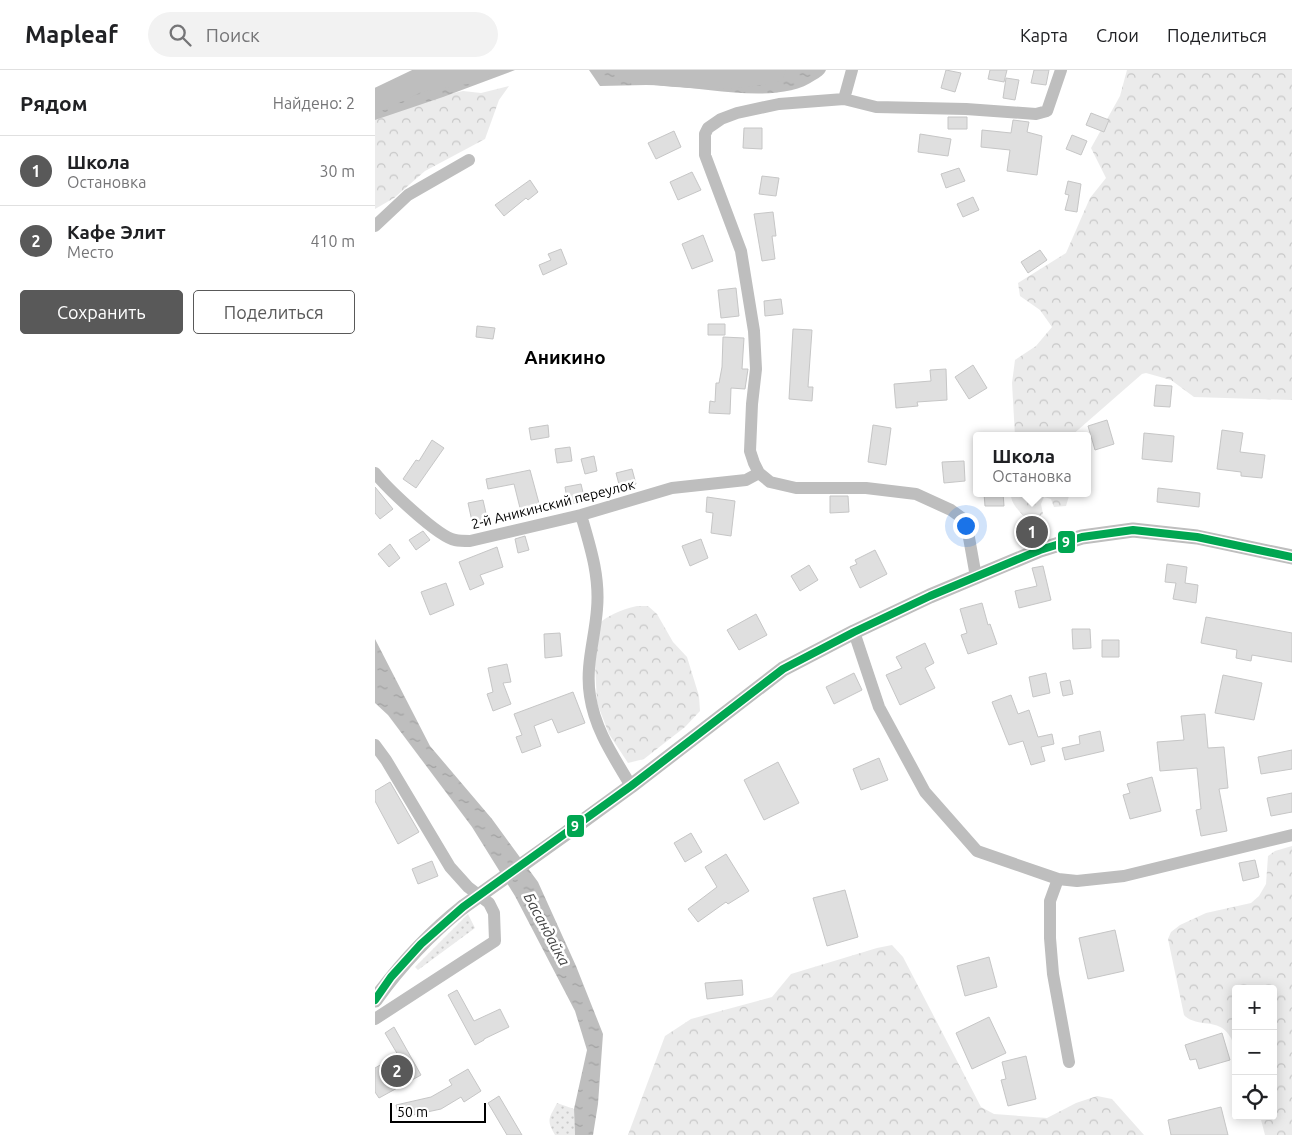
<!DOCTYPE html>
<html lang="ru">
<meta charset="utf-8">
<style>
:root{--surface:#fff;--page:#f2f2f2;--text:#202124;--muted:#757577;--line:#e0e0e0;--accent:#595959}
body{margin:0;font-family:Ubuntu,sans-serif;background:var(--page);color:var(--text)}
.controls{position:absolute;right:15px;bottom:15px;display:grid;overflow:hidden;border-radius:5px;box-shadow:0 2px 12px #0003}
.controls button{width:45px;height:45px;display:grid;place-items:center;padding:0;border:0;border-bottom:1px solid var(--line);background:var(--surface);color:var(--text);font:25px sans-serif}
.scale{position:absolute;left:15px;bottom:12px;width:96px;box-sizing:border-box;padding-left:5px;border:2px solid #000;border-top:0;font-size:14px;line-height:18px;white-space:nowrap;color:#000;-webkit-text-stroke:4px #fff;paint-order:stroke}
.you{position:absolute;left:590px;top:455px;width:18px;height:18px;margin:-12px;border:4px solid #fff;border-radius:50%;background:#1a73e8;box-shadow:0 0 0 8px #1a73e833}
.badge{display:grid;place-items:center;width:32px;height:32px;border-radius:50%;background:var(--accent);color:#fff;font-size:16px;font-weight:700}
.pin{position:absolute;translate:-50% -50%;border:2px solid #fff;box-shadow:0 1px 5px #0006}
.popup{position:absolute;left:598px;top:362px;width:118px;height:65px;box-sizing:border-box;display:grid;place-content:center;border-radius:5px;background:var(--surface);filter:drop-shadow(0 1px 4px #0005);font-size:16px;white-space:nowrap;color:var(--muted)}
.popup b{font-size:19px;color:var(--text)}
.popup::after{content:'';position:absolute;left:50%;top:100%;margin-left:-10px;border:10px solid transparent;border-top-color:var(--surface)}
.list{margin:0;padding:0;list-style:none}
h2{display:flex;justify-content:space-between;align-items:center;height:65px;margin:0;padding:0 20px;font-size:21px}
h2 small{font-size:16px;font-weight:400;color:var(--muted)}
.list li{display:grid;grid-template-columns:32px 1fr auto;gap:15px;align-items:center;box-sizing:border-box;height:70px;padding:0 20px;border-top:1px solid var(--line)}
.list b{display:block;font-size:19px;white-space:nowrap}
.list p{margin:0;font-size:16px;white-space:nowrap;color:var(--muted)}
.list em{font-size:16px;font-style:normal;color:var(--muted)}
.actions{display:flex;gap:10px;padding:15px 20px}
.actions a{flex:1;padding:11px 0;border:1px solid var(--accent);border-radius:5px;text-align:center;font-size:18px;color:var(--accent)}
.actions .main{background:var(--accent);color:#fff}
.icon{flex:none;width:28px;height:28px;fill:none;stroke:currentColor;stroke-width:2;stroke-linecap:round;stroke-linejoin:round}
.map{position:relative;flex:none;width:917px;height:1065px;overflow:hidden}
header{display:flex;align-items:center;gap:30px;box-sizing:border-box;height:70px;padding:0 25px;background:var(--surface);border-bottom:1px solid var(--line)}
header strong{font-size:24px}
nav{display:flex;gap:28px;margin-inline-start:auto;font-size:18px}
.search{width:350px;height:45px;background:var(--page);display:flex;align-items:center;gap:12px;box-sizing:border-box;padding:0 18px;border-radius:28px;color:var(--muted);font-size:19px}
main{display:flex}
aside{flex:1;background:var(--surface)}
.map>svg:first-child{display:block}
.grass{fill:url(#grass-dots)}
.forest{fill:url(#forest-crowns)}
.water{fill:url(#water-ripples)}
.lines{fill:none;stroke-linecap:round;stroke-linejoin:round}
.river{stroke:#bebebe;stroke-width:24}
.building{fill:#dfdfdf;stroke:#c6c6c6}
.minor{stroke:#bebebe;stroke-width:12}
.tertiary{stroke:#bebebe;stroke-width:15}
.tertiary-bridge{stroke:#bebebe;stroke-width:15}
.bus-1-casing{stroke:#fff;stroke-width:11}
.bus-1{stroke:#00a651;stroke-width:8}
.labels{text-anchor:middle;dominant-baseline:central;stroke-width:5;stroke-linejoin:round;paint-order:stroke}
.street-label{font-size:14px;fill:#000;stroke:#fff}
.water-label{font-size:15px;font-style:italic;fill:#434343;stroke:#fff}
.district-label{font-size:19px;font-weight:bold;fill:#000;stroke:#fff}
.line-badge{stroke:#fff;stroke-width:2}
.badge-label{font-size:14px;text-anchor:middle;font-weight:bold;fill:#fff}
</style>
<header>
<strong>Mapleaf</strong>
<div class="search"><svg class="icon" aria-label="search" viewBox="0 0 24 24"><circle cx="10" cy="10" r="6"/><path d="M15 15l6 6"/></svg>Поиск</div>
<nav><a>Карта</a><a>Слои</a><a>Поделиться</a></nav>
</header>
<main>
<aside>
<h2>Рядом<small>Найдено: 2</small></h2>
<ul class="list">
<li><span class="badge">1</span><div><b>Школа</b><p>Остановка</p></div><em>30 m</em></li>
<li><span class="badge">2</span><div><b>Кафе Элит</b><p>Место</p></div><em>410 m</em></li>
</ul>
<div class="actions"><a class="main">Сохранить</a><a>Поделиться</a></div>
</aside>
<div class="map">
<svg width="917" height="1065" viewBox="0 0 917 1065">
<defs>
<pattern id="grass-dots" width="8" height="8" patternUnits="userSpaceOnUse" patternTransform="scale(1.25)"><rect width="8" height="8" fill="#ebebeb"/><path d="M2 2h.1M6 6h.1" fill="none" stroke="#c8c8c8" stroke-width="1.8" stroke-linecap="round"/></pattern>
<pattern id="forest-crowns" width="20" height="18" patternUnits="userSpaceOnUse" patternTransform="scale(1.25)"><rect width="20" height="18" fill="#ebebeb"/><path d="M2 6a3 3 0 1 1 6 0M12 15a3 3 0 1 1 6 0" fill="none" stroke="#c8c8c8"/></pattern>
<pattern id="water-ripples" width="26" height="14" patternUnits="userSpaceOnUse" patternTransform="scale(1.25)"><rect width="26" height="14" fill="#bebebe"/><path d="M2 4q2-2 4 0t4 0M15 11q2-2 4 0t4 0" fill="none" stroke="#a2a2a2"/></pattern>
</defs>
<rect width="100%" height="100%" fill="#fff"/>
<path class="grass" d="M93 844 100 858 43 900 40 897Z
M182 1033 199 1039 200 1065H180C171 1049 174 1049 182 1033Z"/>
<path class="forest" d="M752 0H917V330L819 327 796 310 771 303 767 304 696 366H640L637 313 640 290 661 276 677 257 665 240 645 226 643 213 691 183 715 128 731 108 716 78 745 26Z
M134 16 124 30 110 69 50 101 19 128 0 139V49L43 31 88 21 106 23Z
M636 423H693L694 426 691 436 679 437 676 429 669 427 666 434 668 444 661 448H651C644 441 635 433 636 423Z
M262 536H273L282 544 298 572 312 587 324 626 325 641 310 657 269 689 253 693 234 664 222 633 219 575 221 556C233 545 245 540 262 536Z
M917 776V1065H890L885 1046H898V919H861V980C859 975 857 969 854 965 844 948 821 958 809 945L793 869 796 862 805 855 831 843 876 833 884 826 891 814 893 786 900 781Z
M517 875 528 887 606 1037 619 1044 672 1048 701 1033 722 1026 737 1029 769 1065H253L290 966 316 949 397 927 416 904 502 878Z"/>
<path class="water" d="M83 0H140L68 27 0 50V30Z
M214 0H284L353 8 392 0H451C449 5 445 7 440 10 405 35 334 18 294 16 271 14 248 16 225 16Z
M0 569 55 676 117 749 163 812 201 896 228 964 223 1034 218 1065H200L199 1039 212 980 200 941 140 826 97 757 13 645 0 633Z"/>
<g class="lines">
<path class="river" d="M250 0C296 5 355 12 399 0
M0 31 44 10 104 0"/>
</g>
<path class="building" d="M571 0 586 3 580 22 566 18Z
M615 0H632L629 12 613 9Z
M659 0H674L671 15 656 13Z
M631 8 644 10 640 30 628 28Z
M716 43 734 50 729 62 711 55Z
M573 47H592V59H573Z
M638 50 654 52 652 62 667 66 662 105 632 101 635 80 606 77 607 60 636 63Z
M369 58H387V79L368 78Z
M299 61 306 77 281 89 273 73Z
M545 64 576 69 573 86 543 82Z
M697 65 712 71 706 85 691 79Z
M584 98 590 111 571 118 566 104Z
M317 102 326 120 303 130 295 112Z
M387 106 404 108 401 126 384 124Z
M155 110 163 122 153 130 151 128 129 146 120 135Z
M693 111 706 114 702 142 690 140 694 125 690 124Z
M598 127 604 140 588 147 582 134Z
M398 142 401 166H397L400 189 387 191 379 144Z
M328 165 338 191 317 199 307 174Z
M186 179 192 194 168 205 164 195 176 190 173 184Z
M665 180 672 190 653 203 646 192Z
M361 218 364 246 346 248 343 220Z
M406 229 408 244 390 246 389 231Z
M333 254H350V265H333Z
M102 256 120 258 118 269 101 267Z
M418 259 437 260 433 317H438L437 331 414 329Z
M348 267 369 268 367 299H373L370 319 356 318 355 344 334 343 335 331 340 332 341 313H344L347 297Z
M598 295 612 318 594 329 580 307Z
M571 299 572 330 542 332 543 336 521 338 519 314 556 311 555 300Z
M781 315 797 316 795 337 779 336Z
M732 350 739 374 720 380 713 356Z
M173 355 174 367 156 370 154 358Z
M498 355 516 358 511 395 493 392Z
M847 360 868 363 865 382 890 385 887 408 866 406V402L842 399Z
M769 363 799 366 797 392 767 389Z
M57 370 69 378 41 418 28 409 41 390 44 391Z
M195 377 197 391 182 393 180 379Z
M219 386 222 401 210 404 206 389Z
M589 391 590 411 569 413 567 392Z
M257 399 261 414 245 418 241 403Z
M155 400 165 437 146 442 139 414 113 419 111 409Z
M206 414 210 431 193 435 190 417Z
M0 417 18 439 5 449 0 443Z
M783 418 825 423 824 437 782 432Z
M609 423H628L629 436H610Z
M455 426H473L474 442 455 443Z
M332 427 360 431 356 466 336 463 338 443 331 442Z
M108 430 113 452 98 456 93 433Z
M48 461 55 470 41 480 34 470Z
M150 466 154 480 143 483 140 469Z
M326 469 333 488 315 496 307 476Z
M15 474 25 488 14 497 3 484Z
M122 477 128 497 105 505 109 514 95 520 84 492Z
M500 480 512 504 485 518 475 497 482 494 480 490Z
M792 494 812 497 810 513 823 515 821 533 798 529 801 513 790 512Z
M434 495 443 510 425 521 416 506Z
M668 496 676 530 644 538 640 521 662 516 657 498Z
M71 513 79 535 55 545 46 522Z
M607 533 613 555 615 554 622 574 593 584 586 565 592 563 585 539Z
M381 544 392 565 364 580 352 560Z
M831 547 917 563V592L877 585 876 591 861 588 862 580 826 573Z
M697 559H715L716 578 698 579Z
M185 563 187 586 170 588 169 564Z
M727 570H744V587H727Z
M550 573 559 593 550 598 560 618 525 635 511 605 527 598 521 587Z
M132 594 136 612 128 613 136 634 118 641 112 624 118 622 113 598Z
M479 603 487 620 459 634 451 617Z
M671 603 675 623 658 627 654 607Z
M848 605 887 613 879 650 840 643Z
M695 610 698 624 688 626 685 612Z
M198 622 210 653 183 663 177 649 159 656 166 676 147 683 141 667 147 665 139 644Z
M636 625 643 644 654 640 663 667 677 664 679 674 666 677 670 691 656 695 648 671 634 675 617 632Z
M830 644 833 678 849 677 853 718 844 719 852 761 826 766 821 740 826 739 822 698 785 701 782 672 809 670 806 646Z
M725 661 729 681 690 690 687 678 705 674 704 666Z
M917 680V699L886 704 883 687Z
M504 688 513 710 486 720 478 699Z
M403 692 424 733 389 750 369 710Z
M777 707 786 741 755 749 748 725 755 723 752 714Z
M15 712 44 762 23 774 0 731V721Z
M917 723V742L896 746 892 728Z
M316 763 327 782 310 792 299 773Z
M351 784 374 821 353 834 351 832 323 852 313 839 342 817 330 797Z
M880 790 884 807 868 811 864 793Z
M57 791 63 806 43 814 37 799Z
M470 820 483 867 452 876 438 828Z
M740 860 749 901 713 909 704 868Z
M614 887 622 917 590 926 582 896Z
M367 910 368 925 332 929 330 913Z
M82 920 99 951 125 939 134 957 109 969V970L100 975 73 925Z
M614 947 631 983 597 999 581 963Z
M19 957 46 1005 4 1028 0 1022V998L23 985 10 963Z
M847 963 855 990 824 999 821 989 815 990 810 975Z
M651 986 661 1029 633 1036 626 1010 631 1009 627 992Z
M93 999 106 1021 89 1032 86 1027 66 1039 24 1048 21 1035 56 1027 77 1015 74 1010Z
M124 1026 147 1065H132L113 1033Z
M846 1037 853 1065H796L793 1050Z"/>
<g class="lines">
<path class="minor" d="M469 29 477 0
M0 156 33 125 94 90
M0 403C12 418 63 467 80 470 85 471 90 471 95 471L206 445 297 418 371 410 384 403
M206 445C215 476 225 506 222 539 220 568 210 596 215 626 220 660 239 687 256 716
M601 507 593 462 587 448 576 440 541 424 491 418H421L395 412 384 403 379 393 375 381 377 334 381 299 379 261 366 181 330 85V64L333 58 346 49 362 43 404 34 469 29 501 37 591 39 661 44 672 41 686 0
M479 562 504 637 550 722 602 781 683 809 702 811 749 806 917 765
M0 675 11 690 75 797 93 817 114 833 119 843 120 871 0 949
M683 809 675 831V868L678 904 694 992"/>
<path class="tertiary" d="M193 762 256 716 408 599 479 562 555 526 665 480 707 467 758 460 822 467 917 487
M0 930C26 894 54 864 88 837"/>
<path class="tertiary-bridge" d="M88 837 193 762"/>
<g class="bus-1-casing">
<path id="bus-1" d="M0 930 16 907 46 874 88 837 256 716 408 599 479 562 555 526 665 480 707 467 758 460 822 467 917 487"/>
</g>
<use href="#bus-1" class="bus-1"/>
</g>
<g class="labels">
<g class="street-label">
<text transform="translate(178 434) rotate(-14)">2-й Аникинский переулок</text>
</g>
<g class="water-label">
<text transform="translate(172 859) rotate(62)">Басандайка</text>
</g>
<g class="district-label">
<text x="190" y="287">Аникино</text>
</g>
</g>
<g class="line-badge">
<rect x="682" y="460" width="19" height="24" rx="5" fill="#00a651"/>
<rect x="191" y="744" width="19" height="24" rx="5" fill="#00a651"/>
</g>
<g class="badge-label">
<text x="691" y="477">9</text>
<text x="200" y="761">9</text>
</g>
</svg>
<div class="controls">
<button>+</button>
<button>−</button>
<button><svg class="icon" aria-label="locate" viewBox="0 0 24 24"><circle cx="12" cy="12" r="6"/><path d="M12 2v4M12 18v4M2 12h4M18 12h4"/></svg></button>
</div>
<div class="scale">50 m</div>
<div class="you"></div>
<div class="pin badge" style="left:657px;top:462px">1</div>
<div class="popup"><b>Школа</b>Остановка</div>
<div class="pin badge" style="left:22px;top:1001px">2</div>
</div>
</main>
